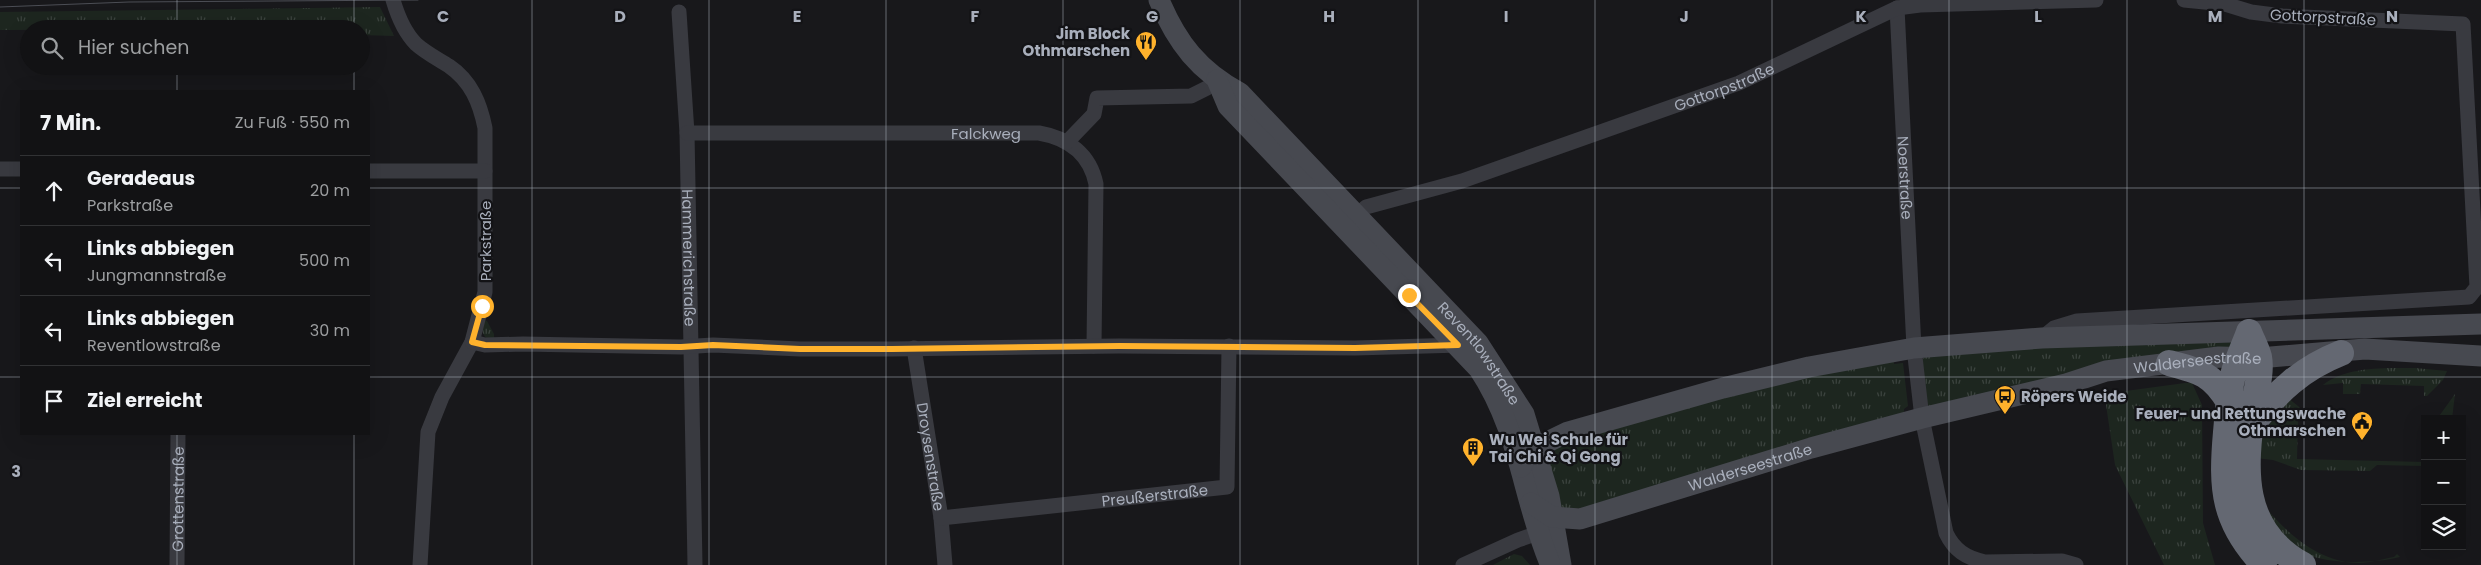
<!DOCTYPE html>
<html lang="de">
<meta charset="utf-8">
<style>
:root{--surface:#121214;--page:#1f2022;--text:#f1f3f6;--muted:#9c9ea0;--line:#313234}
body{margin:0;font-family:Poppins,sans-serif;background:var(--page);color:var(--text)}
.controls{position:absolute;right:15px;bottom:15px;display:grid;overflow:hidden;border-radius:0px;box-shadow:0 5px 20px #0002}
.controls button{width:45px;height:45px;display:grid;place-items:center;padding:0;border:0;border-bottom:1px solid var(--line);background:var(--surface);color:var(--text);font:25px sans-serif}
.stop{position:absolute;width:15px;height:15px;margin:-11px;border:4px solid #ffb22c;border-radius:50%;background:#fff}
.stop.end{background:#ffb22c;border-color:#fff;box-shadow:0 1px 5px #0008}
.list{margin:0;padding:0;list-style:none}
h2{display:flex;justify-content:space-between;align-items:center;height:65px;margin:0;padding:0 20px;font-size:21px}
h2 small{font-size:16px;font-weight:400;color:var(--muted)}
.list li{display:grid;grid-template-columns:32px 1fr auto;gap:15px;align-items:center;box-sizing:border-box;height:70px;padding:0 20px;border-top:1px solid var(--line)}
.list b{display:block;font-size:19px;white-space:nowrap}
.list p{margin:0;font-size:16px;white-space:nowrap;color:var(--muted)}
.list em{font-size:16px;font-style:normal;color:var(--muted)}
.icon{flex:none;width:28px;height:28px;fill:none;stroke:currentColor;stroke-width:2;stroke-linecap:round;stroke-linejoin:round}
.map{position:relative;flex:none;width:2481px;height:565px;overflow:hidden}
.search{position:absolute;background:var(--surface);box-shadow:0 5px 20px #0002;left:20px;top:20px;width:350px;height:55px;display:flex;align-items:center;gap:12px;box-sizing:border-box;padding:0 18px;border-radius:28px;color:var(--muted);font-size:19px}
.panel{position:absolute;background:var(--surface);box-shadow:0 5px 20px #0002;left:20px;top:90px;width:350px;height:345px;border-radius:0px}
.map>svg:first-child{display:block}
.grass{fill:url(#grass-tufts)}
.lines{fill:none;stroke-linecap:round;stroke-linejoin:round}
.street{stroke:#393a40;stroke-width:15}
.secondary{stroke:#474950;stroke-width:21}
.highway{stroke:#646872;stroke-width:26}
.tram{stroke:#4c4e55;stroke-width:1}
.route{stroke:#ffb22c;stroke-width:6}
.grid{fill:none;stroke:#a9afbc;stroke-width:1;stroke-opacity:0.55}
.labels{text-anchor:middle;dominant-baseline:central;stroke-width:4.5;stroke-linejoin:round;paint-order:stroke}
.street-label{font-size:15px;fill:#a9afbc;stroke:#131316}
.poi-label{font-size:15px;font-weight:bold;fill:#a9afbc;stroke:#131316;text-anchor:end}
.grid-label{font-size:16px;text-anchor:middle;font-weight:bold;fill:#a9afbc;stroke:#131316;stroke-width:4.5;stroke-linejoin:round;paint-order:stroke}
</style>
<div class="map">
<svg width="2481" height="565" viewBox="0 0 2481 565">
<defs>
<pattern id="grass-tufts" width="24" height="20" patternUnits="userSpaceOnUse" patternTransform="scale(1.25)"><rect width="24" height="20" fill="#1d261f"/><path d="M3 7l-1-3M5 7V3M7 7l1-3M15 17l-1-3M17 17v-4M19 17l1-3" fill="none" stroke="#3b433e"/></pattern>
</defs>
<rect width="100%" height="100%" fill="#18181b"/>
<path class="grass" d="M380 7 394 36 361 35V29L0 30V12Z
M483 320 487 321 494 334V340C482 339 481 331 483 320Z
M2237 342 2236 348 2051 379 1929 407 1926 405 1922 360 1926 355 1979 349Z
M1894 359V364L1903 363 1908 406 1904 409V413L1587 508 1561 509 1544 448 1767 384Z
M2415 368 2447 371 2443 380 2427 396H2424V386L2361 384 2360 394H2343V383L2323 385C2346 366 2387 368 2415 368Z
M2185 383H2192L2202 405 2203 523 2215 565H2164L2115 465 2106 405 2111 393Z
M2455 394 2452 419H2437Z
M2288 398 2303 410 2298 419 2297 459 2425 462V466L2377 465 2370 471 2301 470 2273 460 2256 458 2262 434Z
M2265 507C2289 535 2319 562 2359 563 2370 563 2383 559 2394 557L2397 554 2400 557C2368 565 2312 565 2286 544 2277 534 2271 518 2265 507Z
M1514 554 1522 556 1530 565H1493Z"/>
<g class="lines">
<g class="street">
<path d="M393 0C398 17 404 32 416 44 426 53 438 59 449 66 471 81 480 103 485 128V292L472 342 442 397 428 432 420 565"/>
<path id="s1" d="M1897 8 1914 348 1922 418 1946 533C1954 550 1966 558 1985 562L2062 561 2076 565"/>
<path id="s2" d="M679 12 687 133 695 565"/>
<path id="s3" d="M687 133H1039C1068 138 1090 154 1096 184L1094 346"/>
<path d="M1067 142 1094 114 1097 98 1191 96 1207 88 1217 80"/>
<path d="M0 169H21"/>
<path d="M369 171H485"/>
<path id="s4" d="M1357 215 1366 207 1462 181 1739 83 1897 8 1920 5 2096 0"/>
<path d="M2043 337 2054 328 2077 321 2469 297 2477 287 2463 24 2282 16 2251 12 2225 4 2184 0"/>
<path d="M472 342 485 345 523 344 681 347 713 345 800 349H892L1119 346 1355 348 1461 345"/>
<path id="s5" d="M914 348 941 518 945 565"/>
<path id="s6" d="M941 518 1227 487 1229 346"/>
<path id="s7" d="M177 565 178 434"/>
<path d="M1463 565 1518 540 1547 530"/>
</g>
<g class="secondary">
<path id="s8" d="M1159 0C1177 43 1199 71 1240 93L1478 343 1524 414 1549 496 1561 565"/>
<path d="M1217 80 1228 106 1479 369C1520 431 1522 495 1549 561"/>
<path d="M1521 467 1525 459 1535 448 1568 432 1723 388 1809 367 1914 348 2042 338 2481 324"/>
<path id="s9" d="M1531 503 1552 517 1580 519 1811 448 1922 418 2066 384 2106 371 2219 357 2259 358 2365 349 2481 356"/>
</g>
<path class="highway" d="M2249 332C2252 340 2257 349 2259 357 2262 372 2256 392 2253 407 2244 469 2239 530 2303 565
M2249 332C2244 346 2237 360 2233 375 2228 393 2228 413 2226 432 2221 489 2223 522 2264 565
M2169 363C2200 371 2212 374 2229 402
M2253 424C2277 391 2303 368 2341 353"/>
<path class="tram" d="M0 7 129 2 418 0"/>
</g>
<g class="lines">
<path class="route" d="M482 306 472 342 485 345 681 347 713 345 800 349H892L1120 346 1355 348 1458 345 1409 295"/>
</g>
<path class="grid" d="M177 0V29M354 0V29M532 0V565M709 0V565M886 0V565M1063 0V565M1240 0V565M1418 0V565M1595 0V565M1772 0V565M1949 0V565M2127 0V565M2304 0V565M177 66V91M354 66V91M0 188H21M369 188H2481M0 377H21M369 377H2481M177 434V565M354 434V565"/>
<defs>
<g id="restaurant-pin" transform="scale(1.125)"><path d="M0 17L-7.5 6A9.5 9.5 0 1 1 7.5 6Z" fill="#ffb22c" stroke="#131316"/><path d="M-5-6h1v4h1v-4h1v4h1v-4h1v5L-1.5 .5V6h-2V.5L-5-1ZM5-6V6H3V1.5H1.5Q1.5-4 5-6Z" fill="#111"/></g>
<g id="bus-pin" transform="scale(1.125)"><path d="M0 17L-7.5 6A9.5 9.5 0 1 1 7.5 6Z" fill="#ffb22c" stroke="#131316"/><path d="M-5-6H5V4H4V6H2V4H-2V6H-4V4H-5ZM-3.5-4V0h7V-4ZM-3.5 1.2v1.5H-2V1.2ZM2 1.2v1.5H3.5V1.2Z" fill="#111"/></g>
<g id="civic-pin" transform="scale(1.125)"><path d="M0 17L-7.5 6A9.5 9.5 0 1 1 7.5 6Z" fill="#ffb22c" stroke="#131316"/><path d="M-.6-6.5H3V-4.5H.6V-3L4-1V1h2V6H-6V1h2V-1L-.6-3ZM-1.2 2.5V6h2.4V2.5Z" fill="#111"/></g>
<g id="building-pin" transform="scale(1.125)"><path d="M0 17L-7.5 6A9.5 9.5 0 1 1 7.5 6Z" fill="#ffb22c" stroke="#131316"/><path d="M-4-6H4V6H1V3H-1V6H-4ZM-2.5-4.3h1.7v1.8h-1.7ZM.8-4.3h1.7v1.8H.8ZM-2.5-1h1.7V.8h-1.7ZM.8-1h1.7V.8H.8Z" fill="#111"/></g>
</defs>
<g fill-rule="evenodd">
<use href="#restaurant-pin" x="1146" y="42"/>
<use href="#bus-pin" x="2005" y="396"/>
<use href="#civic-pin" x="2362" y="422"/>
<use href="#building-pin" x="1473" y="448"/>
</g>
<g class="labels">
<g class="street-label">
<text transform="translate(2323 17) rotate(3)">Gottorpstraße</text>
<text stroke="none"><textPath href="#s4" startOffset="390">Gottorpstraße</textPath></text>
<text stroke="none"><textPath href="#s3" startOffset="299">Falckweg</textPath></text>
<text stroke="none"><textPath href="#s1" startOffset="170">Noerstraße</textPath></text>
<text transform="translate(485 241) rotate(-90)">Parkstraße</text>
<text stroke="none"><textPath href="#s2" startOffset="246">Hammerichstraße</textPath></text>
<text stroke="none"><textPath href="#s8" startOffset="480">Reventlowstraße</textPath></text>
<text stroke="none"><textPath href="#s9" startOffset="692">Walderseestraße</textPath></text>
<text stroke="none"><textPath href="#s5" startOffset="110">Droysenstraße</textPath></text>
<text stroke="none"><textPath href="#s9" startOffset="231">Walderseestraße</textPath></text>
<text stroke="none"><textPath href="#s6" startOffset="215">Preußerstraße</textPath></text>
<text stroke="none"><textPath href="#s7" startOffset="66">Grottenstraße</textPath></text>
</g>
<g class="poi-label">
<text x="1130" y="33">Jim Block<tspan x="1130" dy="17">Othmarschen</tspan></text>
<text x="2021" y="396" text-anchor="start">Röpers Weide</text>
<text x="2346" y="413">Feuer- und Rettungswache<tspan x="2346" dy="17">Othmarschen</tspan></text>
<text x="1489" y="439" text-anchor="start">Wu Wei Schule für<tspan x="1489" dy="17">Tai Chi &amp; Qi Gong</tspan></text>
</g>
</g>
<g class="grid-label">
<text x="443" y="22">C</text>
<text x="620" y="22">D</text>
<text x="797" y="22">E</text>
<text x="975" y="22">F</text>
<text x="1152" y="22">G</text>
<text x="1329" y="22">H</text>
<text x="1506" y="22">I</text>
<text x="1684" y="22">J</text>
<text x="1861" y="22">K</text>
<text x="2038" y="22">L</text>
<text x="2215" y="22">M</text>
<text x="2392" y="22">N</text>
<text x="16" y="477">3</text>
</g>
</svg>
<div class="controls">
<button>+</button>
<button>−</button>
<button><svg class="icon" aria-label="layers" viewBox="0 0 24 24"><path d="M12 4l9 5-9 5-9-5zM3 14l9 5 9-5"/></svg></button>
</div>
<div class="stop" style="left:482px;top:306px"></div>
<div class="stop end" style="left:1409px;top:295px"></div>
<div class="search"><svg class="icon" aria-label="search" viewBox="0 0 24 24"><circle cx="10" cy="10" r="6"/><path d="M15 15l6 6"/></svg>Hier suchen</div>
<section class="panel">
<h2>7 Min.<small>Zu Fuß · 550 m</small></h2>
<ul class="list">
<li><svg class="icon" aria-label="ahead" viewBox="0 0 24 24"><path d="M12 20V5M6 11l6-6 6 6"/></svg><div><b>Geradeaus</b><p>Parkstraße</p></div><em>20 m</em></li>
<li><svg class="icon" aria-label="left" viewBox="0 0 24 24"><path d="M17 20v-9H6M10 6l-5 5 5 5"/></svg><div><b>Links abbiegen</b><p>Jungmannstraße</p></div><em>500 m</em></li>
<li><svg class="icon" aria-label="left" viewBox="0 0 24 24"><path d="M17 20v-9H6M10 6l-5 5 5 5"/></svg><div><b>Links abbiegen</b><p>Reventlowstraße</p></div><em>30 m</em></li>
<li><svg class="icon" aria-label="arrive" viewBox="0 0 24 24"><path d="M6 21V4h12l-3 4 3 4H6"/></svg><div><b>Ziel erreicht</b></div></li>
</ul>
</section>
</div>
